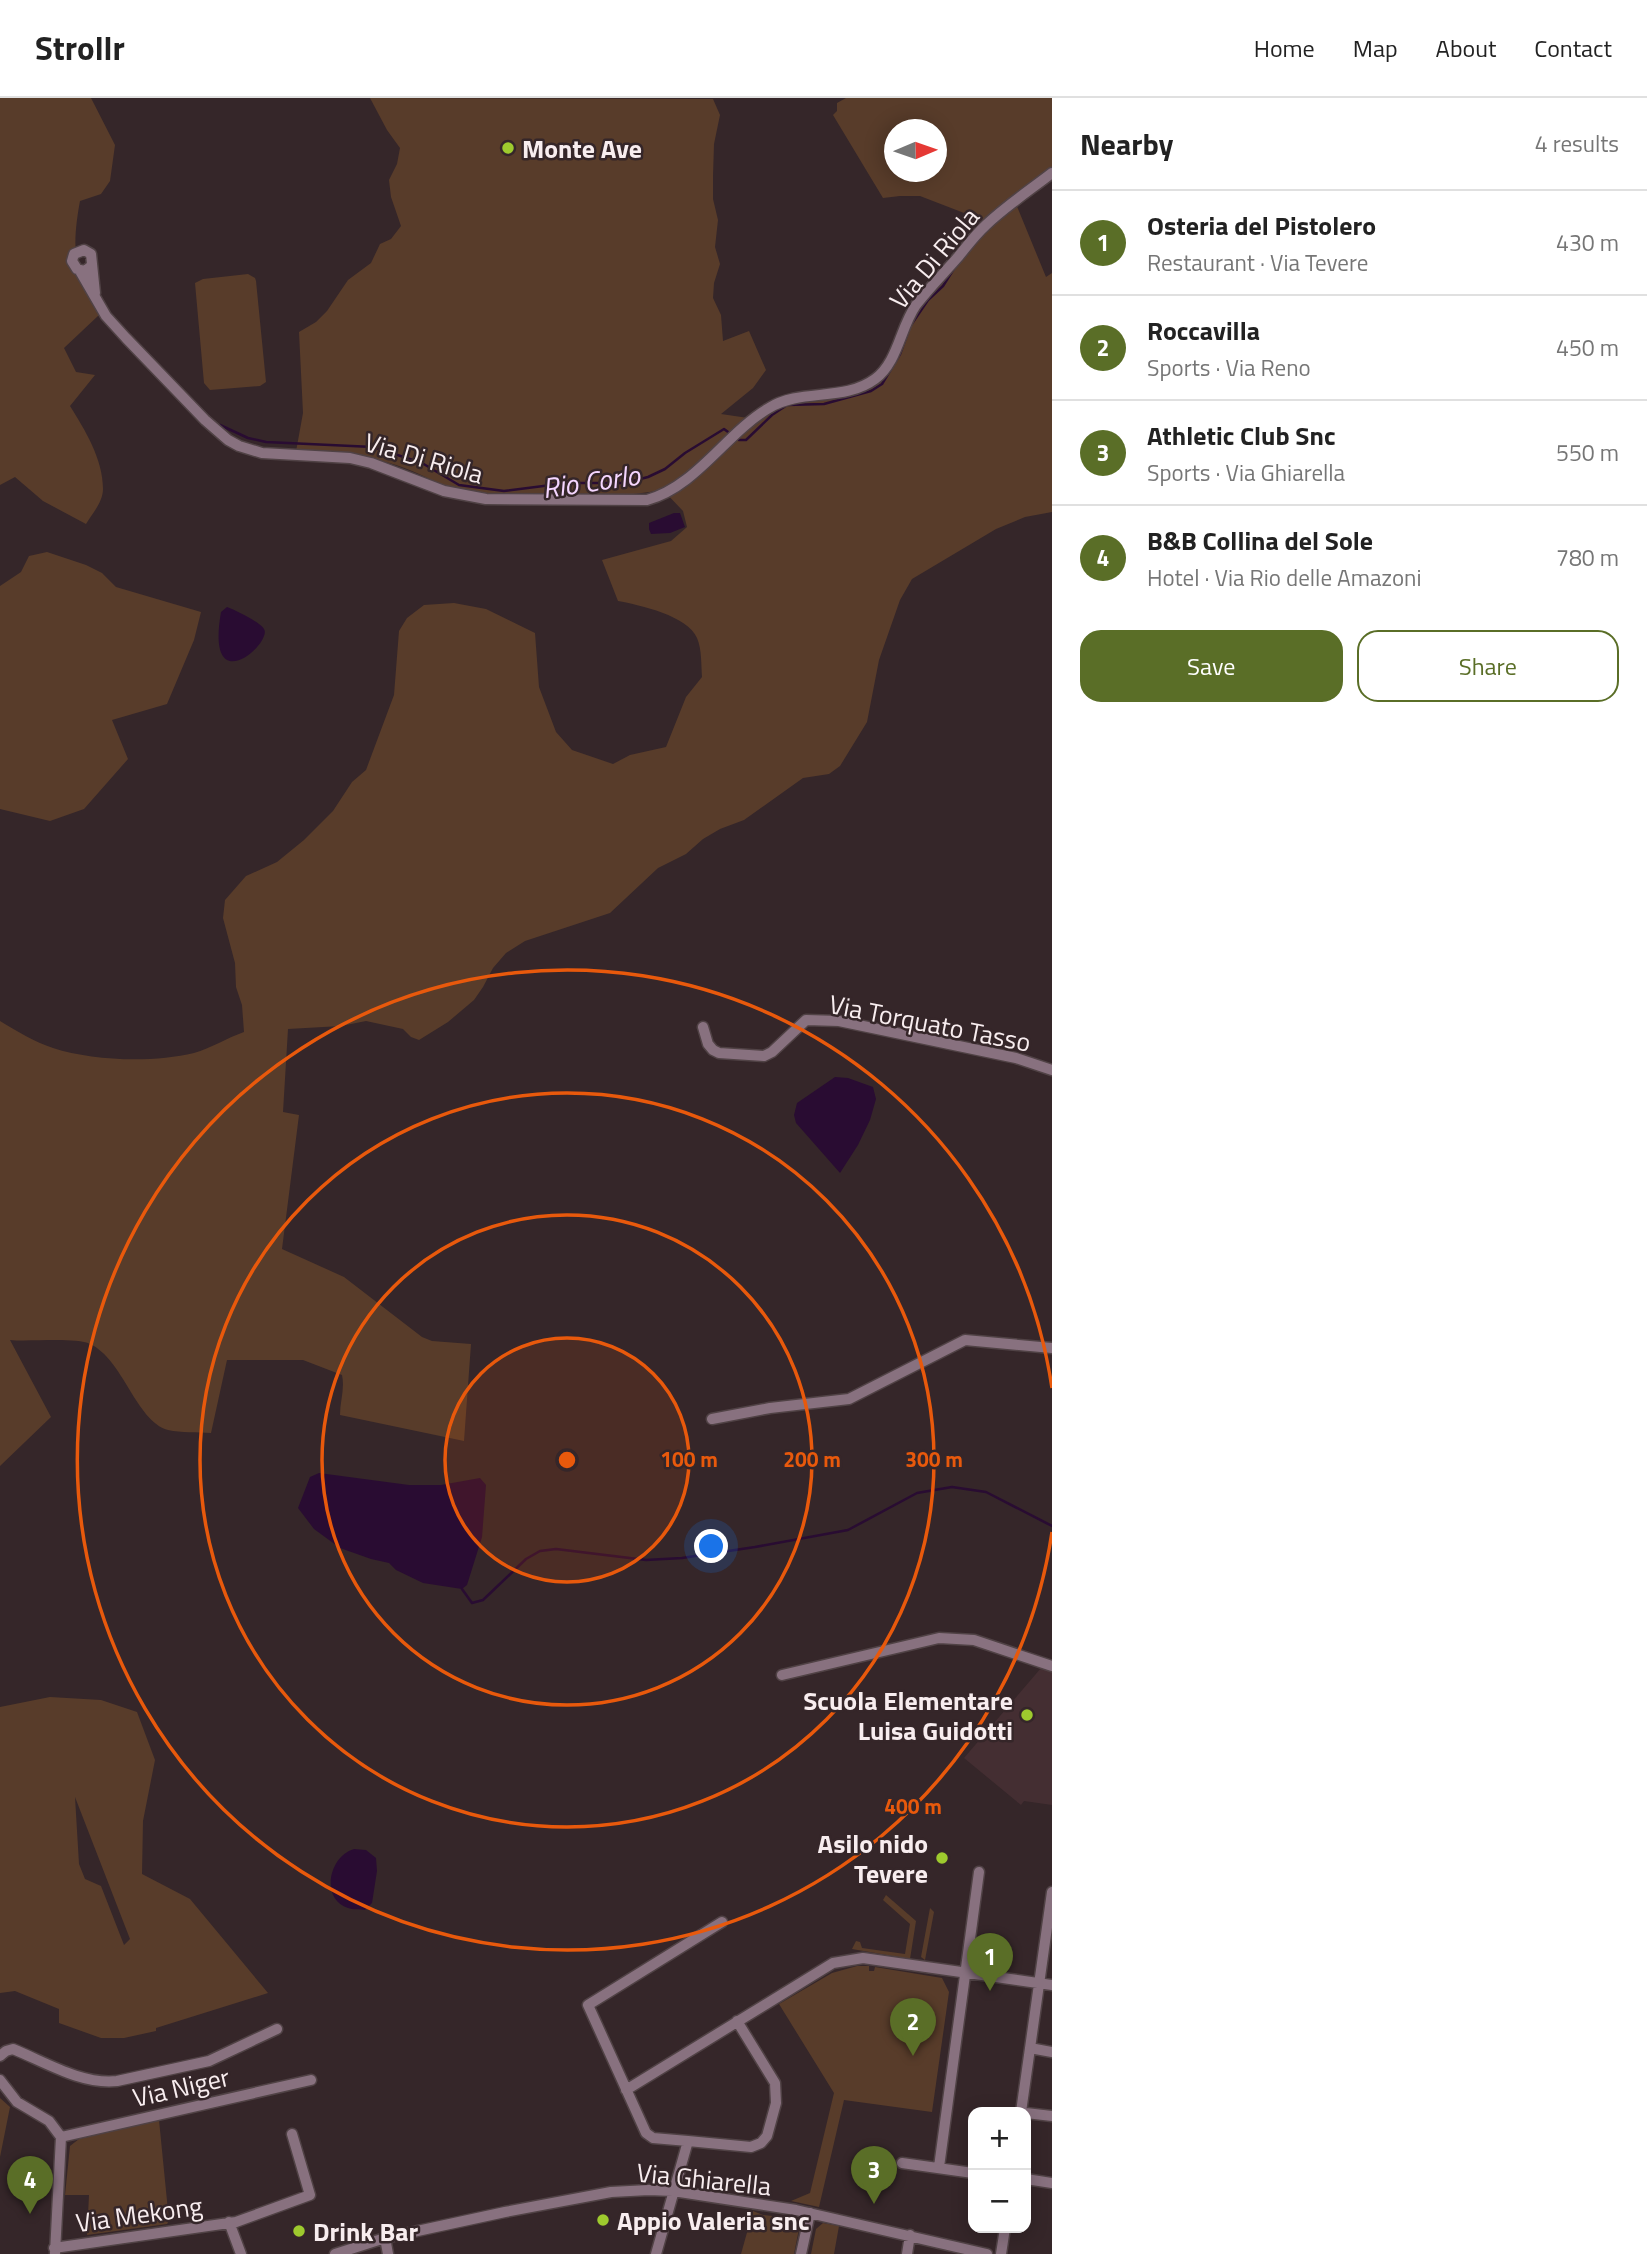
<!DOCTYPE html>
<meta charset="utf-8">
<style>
:root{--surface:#fff;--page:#f2f2f2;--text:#222;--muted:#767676;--line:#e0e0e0;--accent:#5a6e27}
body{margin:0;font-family:"Titillium Web",sans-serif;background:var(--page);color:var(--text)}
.controls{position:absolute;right:21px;bottom:21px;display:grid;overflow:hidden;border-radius:14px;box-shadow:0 4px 18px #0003}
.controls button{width:63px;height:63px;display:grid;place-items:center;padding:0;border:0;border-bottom:2px solid var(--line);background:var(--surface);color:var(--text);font:35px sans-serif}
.compass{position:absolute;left:884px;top:21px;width:63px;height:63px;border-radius:50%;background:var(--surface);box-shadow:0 4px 18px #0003;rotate:88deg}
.you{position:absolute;left:712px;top:1449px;width:24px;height:24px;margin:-18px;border:5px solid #fff;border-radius:50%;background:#1a73e8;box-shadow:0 0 0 10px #1a73e833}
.badge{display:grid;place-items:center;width:46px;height:46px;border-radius:50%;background:var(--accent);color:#fff;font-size:23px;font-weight:700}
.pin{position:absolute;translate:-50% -58px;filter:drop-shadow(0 2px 4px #0008)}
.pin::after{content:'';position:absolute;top:37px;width:24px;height:21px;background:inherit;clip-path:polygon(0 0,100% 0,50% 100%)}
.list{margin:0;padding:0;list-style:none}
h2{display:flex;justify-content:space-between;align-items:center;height:91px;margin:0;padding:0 28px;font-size:30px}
h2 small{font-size:23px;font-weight:400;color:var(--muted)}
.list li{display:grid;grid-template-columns:46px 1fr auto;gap:21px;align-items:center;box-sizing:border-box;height:105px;padding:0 28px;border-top:2px solid var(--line)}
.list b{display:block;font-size:26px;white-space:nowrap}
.list p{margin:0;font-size:23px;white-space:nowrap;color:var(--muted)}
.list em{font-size:23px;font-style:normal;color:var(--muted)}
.actions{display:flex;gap:14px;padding:21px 28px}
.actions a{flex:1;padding:16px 0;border:2px solid var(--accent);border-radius:21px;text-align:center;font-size:24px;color:var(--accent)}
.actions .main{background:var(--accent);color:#fff}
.map{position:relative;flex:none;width:1052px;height:2156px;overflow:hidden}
header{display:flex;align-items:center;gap:42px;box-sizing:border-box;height:98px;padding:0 35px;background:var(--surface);border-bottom:2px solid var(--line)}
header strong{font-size:33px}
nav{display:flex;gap:38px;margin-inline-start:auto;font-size:24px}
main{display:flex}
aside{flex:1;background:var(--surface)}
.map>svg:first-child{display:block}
.built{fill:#442e32}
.green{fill:#583c2a;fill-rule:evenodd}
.water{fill:#290c32}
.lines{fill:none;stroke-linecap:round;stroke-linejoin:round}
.stream{stroke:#290c32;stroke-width:2.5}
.minor-casing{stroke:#504245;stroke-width:13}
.minor{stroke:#88717f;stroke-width:10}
.ring{fill:none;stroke:#e8590c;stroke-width:3.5}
.poi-dot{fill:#9eca2e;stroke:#352629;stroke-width:2.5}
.labels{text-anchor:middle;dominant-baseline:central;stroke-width:5;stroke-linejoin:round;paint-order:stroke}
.poi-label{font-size:26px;font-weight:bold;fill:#f8edef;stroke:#352629;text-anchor:start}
.street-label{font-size:26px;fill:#f8edef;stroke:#352629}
.water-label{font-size:28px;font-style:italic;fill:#f5d6ff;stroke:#352629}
.centre{fill:#e8590c;stroke:#352629;stroke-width:3.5}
.ring-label{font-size:21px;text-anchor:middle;font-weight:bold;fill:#e8590c;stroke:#352629;stroke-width:5;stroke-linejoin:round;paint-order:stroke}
</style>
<header>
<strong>Strollr</strong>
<nav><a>Home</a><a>Map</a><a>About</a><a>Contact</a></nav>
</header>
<main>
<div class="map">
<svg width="1052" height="2156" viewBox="0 0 1052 2156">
<rect width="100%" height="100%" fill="#352629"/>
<path class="built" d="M1041 1570 1052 1574V1707L1024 1703 1021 1707 964 1660Z"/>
<path class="green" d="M0 0H91L115 47 110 83 101 96 80 103C76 125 72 153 80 176 84 190 93 204 99 217L64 250 76 274 95 277 70 308C85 332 103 361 103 391 103 404 92 416 86 426L43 403 15 379 0 387Z
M370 0 713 1 720 17 714 46 713 78V101L718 122 715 149 720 166 714 185 713 200 721 217 723 243 749 233 766 272 753 290 721 316 755 321 772 309 851 293 884 275 912 220 946 176 968 154 990 125 920 98H900L883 100 833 17 837 13V5L846 0H1052V79L1016 106 1046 179 1052 175V414L1025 419 996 431 912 481 900 502 879 562 867 624 840 668 829 676 803 680 744 722 720 731 703 741 686 756 658 770 610 815 525 843 506 855 493 870 483 889 474 902 448 924 419 942 411 939 403 931 366 923 341 928 288 931 283 1014 299 1017 282 1151 344 1179 422 1239 432 1243 471 1246 464 1343 340 1317C340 1303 345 1291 342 1277L303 1262H227L211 1335C198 1334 181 1335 168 1332 136 1323 123 1261 90 1246 76 1239 29 1244 10 1242L51 1319 0 1368V923C16 933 35 944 53 950 93 963 153 965 194 955 211 950 227 940 244 934L242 907 236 889 235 865 223 820 225 802 246 778 277 764 304 742 333 713 352 684 366 672 394 597 399 533 407 520 424 507 454 505 486 511 535 535 539 589 556 634 572 652 613 666 630 657 666 649 686 599 702 579C701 568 702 551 697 540 688 518 640 507 618 503L602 462 671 443 687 429 683 413 663 392C603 401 520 408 461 393 438 387 419 374 396 367 366 357 328 360 295 359L303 315 299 234 316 224 327 213 348 182 371 165 380 146 391 141 401 128 391 99 389 82 397 66 400 50 387 32ZM894 32H936V74H894Z
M248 176 255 180 256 183 266 284 260 288 210 292 204 285 195 185 203 181Z
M47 454 86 467 102 475 116 489 201 514 194 542 167 606 112 622 128 661 84 711 50 723 0 711V488L21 474 29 458Z
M50 1599 101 1602 137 1614 155 1662 143 1723 142 1776 190 1801 268 1895 156 1930V1933L124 1940H101L59 1925V1911L15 1893 0 1895V1609ZM75 1699 130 1841 124 1847 101 1788 85 1781 79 1766Z
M886 1797 916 1823 910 1861 852 1851 856 1843 860 1844 862 1850 905 1856 910 1826 883 1802Z
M930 1810 934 1814 925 1862 921 1859Z
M857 1868H869V1873H874L875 1869 942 1880 949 1894 932 2014 844 2002 819 2109 791 2103 810 2095 834 1995 779 1906 832 1875Z
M0 2000 10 2009 0 2059Z
M159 2022 169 2123 167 2126 87 2137 89 2097H65L70 2048 79 2041Z
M753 2113 763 2117 801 2121 794 2156H741Z
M823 2125 839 2128 834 2156H811L816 2131Z"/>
<path class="water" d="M674 415H680L685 429 670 435 651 436 649 431V425Z
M227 509C235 512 260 524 264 531 273 545 205 605 221 514Z
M835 979 848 980 873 989 876 1001 870 1022 858 1047 840 1075 796 1025 794 1017 797 1005Z
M319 1375 409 1387H441L480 1380 486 1387 482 1439 467 1487 462 1491 423 1485 396 1472 389 1465 371 1461 340 1450 314 1431 298 1410 310 1379Z
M354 1751 366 1752 376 1760 377 1773 372 1805 365 1812C359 1811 353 1812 348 1810 320 1801 329 1758 354 1751Z"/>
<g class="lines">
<path class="stream" d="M911 227 928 202 943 188 955 169
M220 327 248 340 266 344 373 349 422 365 459 387 504 393 567 385H625L648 379 665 371 685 355 724 331 739 342H746L772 317 787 307 824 306 871 293 882 286 900 256 908 234
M462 1491 472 1505 483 1502 526 1461 540 1453 556 1451 646 1462 682 1460 755 1449 848 1432 917 1395 952 1389 986 1394 1052 1428"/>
<g class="minor-casing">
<path id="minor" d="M91 168 85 173 77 171 72 163 74 156 84 152 91 156 95 195
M80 173 106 218 126 240 205 322 228 342 239 348 262 355 350 360 371 365 444 393 486 401 647 402C697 388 726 335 769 310 801 290 844 304 875 281 898 264 900 230 916 207 929 190 944 175 958 159 967 148 975 137 986 127 1006 108 1030 92 1052 75
M703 929 708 946 713 952 719 955 764 958 772 954 806 922 839 923 1016 960 1052 972
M712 1321 770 1310 849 1301 965 1242 1052 1250
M782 1577 939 1540 974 1542 1052 1568
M1030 1950 1052 1954
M0 1958 6 1953 13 1951C45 1964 82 1987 117 1983L209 1963 277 1931
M0 1982 17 2004 49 2023 61 2039 55 2155
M626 1992 833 1865 863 1860 1052 1887
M1021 2014 1052 1794
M1026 2015 1052 2018
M61 2039 311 1982
M688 2043 653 2040 646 2035 588 1907 722 1824
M902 2065 973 2075
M939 2069 979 1774
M1026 2081 1052 2085
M229 2124 241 2156
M385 2140 388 2156
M54 2150 236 2124 310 2097 292 2036
M335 2156 385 2140 505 2114 611 2094 649 2092 673 2093 796 2112 987 2156
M656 2156 688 2043 751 2049 761 2045 767 2038 776 2005 775 1985 737 1923
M801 2156 810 2115
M907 2156 910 2137
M1001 2156 1005 2130"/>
</g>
<use href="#minor" class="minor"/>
</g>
<circle cx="567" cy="1362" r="122" fill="#e8590c" fill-opacity=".12"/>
<g class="ring">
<circle cx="567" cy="1362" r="122"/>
<circle cx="567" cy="1362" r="245"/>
<circle cx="567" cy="1362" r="367"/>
<path d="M1052 1434A490 490 0 1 1 1052 1290"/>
</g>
<g class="poi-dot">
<circle cx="508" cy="50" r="7"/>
<circle cx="1027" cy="1617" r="7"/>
<circle cx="942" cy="1760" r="7"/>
<circle cx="603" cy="2122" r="7"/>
<circle cx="299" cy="2133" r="7"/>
</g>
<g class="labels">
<g class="poi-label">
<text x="522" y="50">Monte Ave</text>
<text x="1013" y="1602" text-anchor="end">Scuola Elementare<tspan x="1013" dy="30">Luisa Guidotti</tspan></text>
<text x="928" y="1745" text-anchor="end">Asilo nido<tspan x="928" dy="30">Tevere</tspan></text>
<text x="617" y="2122">Appio Valeria snc</text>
<text x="313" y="2133">Drink Bar</text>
</g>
<g class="street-label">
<text transform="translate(934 160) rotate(-50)">Via Di Riola</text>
<text transform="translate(424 360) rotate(16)">Via Di Riola</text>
<text transform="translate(930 925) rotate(11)">Via Torquato Tasso</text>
<text transform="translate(181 1989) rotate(-13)">Via Niger</text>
<text transform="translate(704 2081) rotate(6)">Via Ghiarella</text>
<text transform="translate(139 2116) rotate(-8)">Via Mekong</text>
</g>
<g class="water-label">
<text transform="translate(591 383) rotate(-8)">Rio Corlo</text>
</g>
</g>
<circle cx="567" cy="1362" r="10" class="centre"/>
<g class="ring-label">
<text x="689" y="1369">100 m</text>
<text x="812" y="1369">200 m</text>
<text x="934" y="1369">300 m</text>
<text x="913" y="1716">400 m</text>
</g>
</svg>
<div class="controls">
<button>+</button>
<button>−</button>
</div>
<svg class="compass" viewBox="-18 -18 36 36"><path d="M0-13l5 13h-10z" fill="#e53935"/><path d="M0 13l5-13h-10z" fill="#767676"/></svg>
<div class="you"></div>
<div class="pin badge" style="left:990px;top:1893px">1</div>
<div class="pin badge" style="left:913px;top:1958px">2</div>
<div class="pin badge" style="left:874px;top:2106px">3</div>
<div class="pin badge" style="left:30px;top:2116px">4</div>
</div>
<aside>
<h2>Nearby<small>4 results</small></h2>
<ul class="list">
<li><span class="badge">1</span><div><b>Osteria del Pistolero</b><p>Restaurant · Via Tevere</p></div><em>430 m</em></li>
<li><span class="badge">2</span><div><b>Roccavilla</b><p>Sports · Via Reno</p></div><em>450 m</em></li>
<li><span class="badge">3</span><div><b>Athletic Club Snc</b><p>Sports · Via Ghiarella</p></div><em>550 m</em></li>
<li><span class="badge">4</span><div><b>B&amp;B Collina del Sole</b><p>Hotel · Via Rio delle Amazoni</p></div><em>780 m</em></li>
</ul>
<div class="actions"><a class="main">Save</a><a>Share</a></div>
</aside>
</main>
